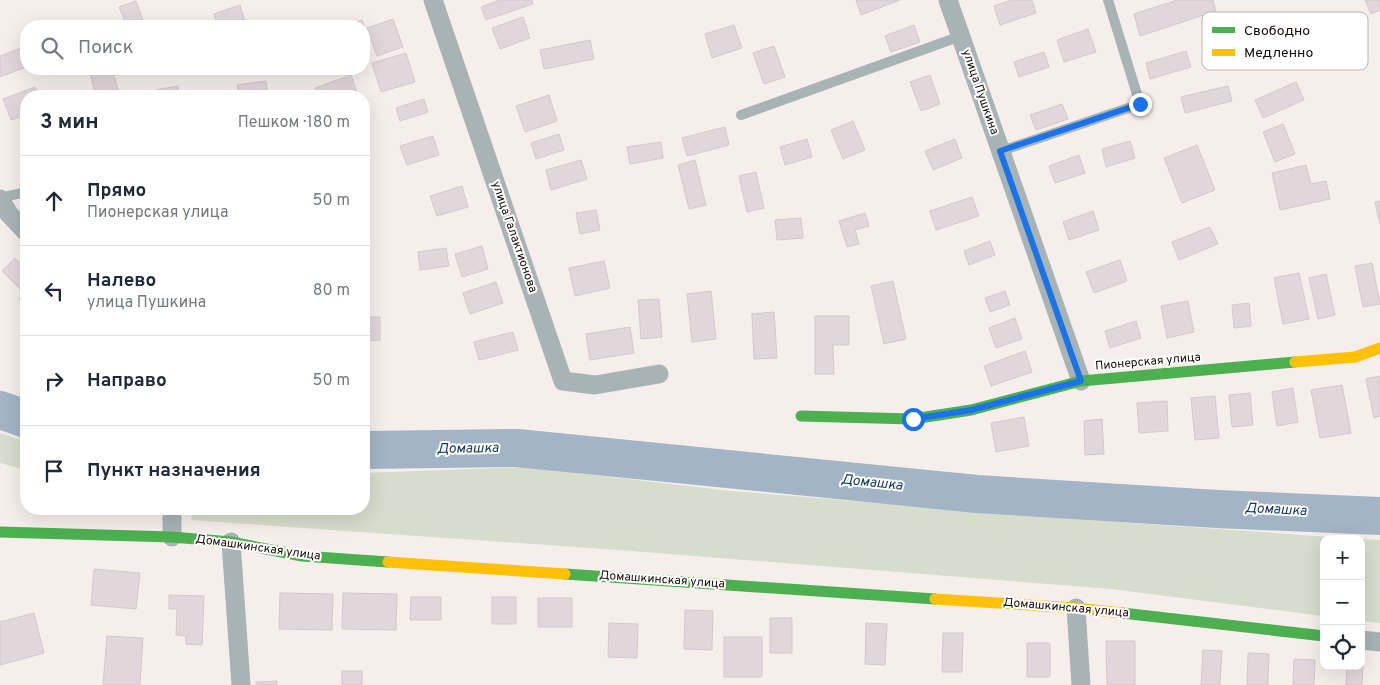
<!DOCTYPE html>
<html lang="ru">
<meta charset="utf-8">
<style>
:root{--surface:#fff;--page:#f2f2f3;--text:#1f2937;--muted:#747a83;--line:#e0e1e3}
body{margin:0;font-family:Overpass,sans-serif;background:var(--page);color:var(--text)}
.controls{position:absolute;right:15px;bottom:15px;display:grid;overflow:hidden;border-radius:10px;box-shadow:0 5px 20px #0002}
.controls button{width:45px;height:45px;display:grid;place-items:center;padding:0;border:0;border-bottom:1px solid var(--line);background:var(--surface);color:var(--text);font:25px sans-serif}
.stop{position:absolute;width:15px;height:15px;margin:-11px;border:4px solid #1a73e8;border-radius:50%;background:#fff}
.stop.end{background:#1a73e8;border-color:#fff;box-shadow:0 1px 5px #0008}
.list{margin:0;padding:0;list-style:none}
h2{display:flex;justify-content:space-between;align-items:center;height:65px;margin:0;padding:0 20px;font-size:21px}
h2 small{font-size:16px;font-weight:400;color:var(--muted)}
.list li{display:grid;grid-template-columns:32px 1fr auto;gap:15px;align-items:center;box-sizing:border-box;height:90px;padding:0 20px;border-top:1px solid var(--line)}
.list b{display:block;font-size:19px;white-space:nowrap}
.list p{margin:0;font-size:16px;white-space:nowrap;color:var(--muted)}
.list em{font-size:16px;font-style:normal;color:var(--muted)}
.icon{flex:none;width:28px;height:28px;fill:none;stroke:currentColor;stroke-width:2;stroke-linecap:round;stroke-linejoin:round}
.map{position:relative;flex:none;width:1380px;height:685px;overflow:hidden}
.search{position:absolute;background:var(--surface);box-shadow:0 5px 20px #0002;left:20px;top:20px;width:350px;height:55px;display:flex;align-items:center;gap:12px;box-sizing:border-box;padding:0 18px;border-radius:20px;color:var(--muted);font-size:19px}
.panel{position:absolute;background:var(--surface);box-shadow:0 5px 20px #0002;left:20px;top:90px;width:350px;height:425px;border-radius:20px}
.map>svg:first-child{display:block}
.green{fill:#d6ddcc}
.lines{fill:none;stroke-linecap:round;stroke-linejoin:round}
.river{stroke:#a3b4c6;stroke-width:38}
.building{fill:#e1d7db;stroke:#d1c9cc}
.lane{stroke:#a7b3b5;stroke-width:10}
.street{stroke:#a7b3b5;stroke-width:19}
.fast{stroke:#4caf50;stroke-width:11}
.slow{stroke:#ffc107;stroke-width:11}
.route{stroke:#1a73e8;stroke-width:6}
.labels{text-anchor:middle;dominant-baseline:central;stroke-width:4;stroke-linejoin:round;paint-order:stroke}
.street-label{font-size:12px;fill:#160b05;stroke:#fff}
.water-label{font-size:14px;font-style:italic;fill:#0d375e;stroke:#fff}
.key{fill:#fff;stroke:#b9b6b4;stroke-width:1}
.key-label{font-size:14px;fill:#160b05}
</style>
<div class="map">
<svg width="1380" height="685" viewBox="0 0 1380 685">
<rect width="100%" height="100%" fill="#f6eeea"/>
<path class="green" d="M0 433 26 442V470L0 463Z
M526 467 731 491 1061 518 1359 539H1324V616L1111 589 632 551 191 520 193 509H364V473Z
M1361 539 1380 540V623L1361 621Z"/>
<g class="lines">
<path class="river" d="M0 410 26 419
M364 450 517 448 977 494 1217 509 1380 516"/>
</g>
<path class="building" d="M500 0H532L533 4 486 20 481 7Z
M856 0H900L861 15Z
M1012 0H1032L1036 13 1000 25 994 6Z
M1177 0H1213L1216 11 1140 36 1134 14Z
M1365 0H1380V10L1371 14Z
M136 1 145 26H127L119 7Z
M240 5 246 26H218L214 14Z
M523 17 530 38 500 49 492 28Z
M393 19 403 47 377 56 367 28Z
M362 20 370 41 364 43V26H345Z
M734 25 742 48 712 58 705 34Z
M914 25 920 42 891 52 885 36Z
M1088 29 1096 52 1064 62 1057 40Z
M590 40 594 59 544 69 540 50Z
M26 46V67L0 77V56Z
M774 46 785 77 764 84 753 53Z
M1186 51 1191 67 1150 79 1146 63Z
M1044 52 1049 67 1019 77 1014 62Z
M406 53 415 82 381 92 372 63Z
M108 69H112L120 96H96L90 74Z
M351 75 358 96H318L315 88Z
M930 75 940 104 921 111 910 82Z
M266 81 268 96H239L237 85Z
M1296 82 1304 100 1263 118 1255 100Z
M178 86 179 96H157L156 90Z
M1228 86 1232 101 1185 113 1181 97Z
M35 87 39 96H26V115L11 120 3 99Z
M549 95 557 121 525 132 516 106Z
M424 99 428 112 400 121 396 108Z
M1062 104 1068 119 1036 130 1030 115Z
M853 121 865 150 843 159 831 130Z
M1283 124 1295 154 1275 162 1263 132Z
M725 127 729 145 687 156 682 138Z
M559 134 564 150 536 159 531 143Z
M433 136 439 155 407 165 400 146Z
M807 139 812 157 785 165 780 147Z
M955 139 962 158 933 170 925 151Z
M1130 141 1135 158 1106 167 1102 149Z
M661 142 663 158 630 164 627 147Z
M1197 145 1215 190 1182 203 1164 158Z
M1079 155 1085 173 1055 183 1049 166Z
M581 160 587 179 551 190 546 170Z
M695 160 706 205 689 209 678 165Z
M1306 165 1311 184 1326 181 1330 199 1280 210 1272 173Z
M756 172 764 208 747 212 739 176Z
M462 186 468 207 437 216 430 196Z
M972 197 979 216 936 230 930 211Z
M1380 201V224L1375 202Z
M596 210 600 230 580 234 576 213Z
M1093 211 1099 230 1069 240 1063 222Z
M865 213 869 226 855 230 859 244 847 247 839 221Z
M801 218 803 238 777 240 775 220Z
M1210 227 1218 244 1179 260 1172 242Z
M990 241 995 255 969 265 964 251Z
M482 246 488 269 462 277 455 254Z
M446 248 449 266 420 270 418 252Z
M15 258 26 269V287L22 291 2 271Z
M1120 260 1127 281 1094 293 1086 272Z
M604 261 610 288 575 296 569 268Z
M1372 263 1380 304 1363 307 1355 266Z
M1299 273 1309 319 1283 324 1274 278Z
M1326 274 1335 315 1318 319 1309 278Z
M893 281 906 339 884 344 871 286Z
M496 282 503 303 470 314 463 293Z
M26 290V305L19 299Z
M711 291 716 339 692 342 687 294Z
M1005 291 1010 305 990 312 985 298Z
M659 299 662 337 641 339 638 300Z
M1188 301 1194 332 1167 338 1161 306Z
M1249 303 1251 326 1234 328 1232 305Z
M774 312 777 358 754 359 752 314Z
M815 316H849V345H833L834 374H815Z
M364 317H380V340L364 341Z
M1015 318 1022 339 996 348 989 328Z
M1136 321 1141 338 1110 348 1105 331Z
M630 327 634 353 590 360 586 334Z
M513 332 518 350 479 360 474 342Z
M1025 351 1032 372 991 386 984 366Z
M1380 376V416L1374 418 1366 379Z
M1342 385 1351 433 1320 438 1311 390Z
M1293 388 1298 422 1277 426 1272 392Z
M1250 393 1253 425 1232 427 1229 395Z
M1215 396 1219 438 1195 440 1191 398Z
M1167 401 1168 431 1139 433 1137 403Z
M1024 417 1029 446 996 452 991 423Z
M1102 419 1104 454 1085 455 1084 421Z
M94 569 140 573 136 609 91 605Z
M280 593 333 594 332 630 279 629Z
M343 593 397 594 396 630 342 629Z
M169 595 204 596 202 645 186 644V636L176 635 177 609H169Z
M411 597H441V620H410Z
M492 597H516V624H492Z
M538 598H572V627H538Z
M685 610 713 611 712 650 684 649Z
M34 613 44 653 0 665V622Z
M770 618H792V653H770Z
M609 623 638 624 637 658 608 657Z
M866 623 887 624 885 665 865 664Z
M943 633H963L962 672H942Z
M107 636 143 638 140 685H103Z
M724 637H762V677H724Z
M1106 641H1135V685H1107Z
M1027 643H1050V677H1027Z
M1203 650 1222 651 1220 685H1201Z
M1248 653 1269 654 1268 685H1247Z
M1294 659 1315 660 1314 685H1293Z
M1347 666H1363L1362 685H1346Z
M342 671H362V685H342Z
M277 681V685H256V682Z"/>
<g class="lines">
<path class="lane" d="M741 115 961 36
M1001 151 1140 104 1108 0
M0 198 26 192"/>
<path class="street" d="M433 0 563 381 595 385 659 374
M948 0 1081 381
M0 199 9 214 26 232
M172 537V509
M231 542 241 685
M1076 608 1081 685
M1361 640 1380 642"/>
<path class="fast" d="M801 416 913 419 971 410 1081 381 1295 362
M0 532 172 537 231 542 302 556 388 562
M565 574 935 599
M1122 613 1324 636"/>
<path class="slow" d="M1295 362 1355 357 1380 348
M388 562 565 574
M935 599 1076 608 1122 613"/>
</g>
<g class="lines">
<path class="route" d="M913 419 971 410 1081 381 1000 151 1140 104"/>
</g>
<g class="labels">
<g class="street-label">
<text transform="translate(980 92) rotate(71)">улица Пушкина</text>
<text transform="translate(514 237) rotate(71)">улица Галактионова</text>
<text transform="translate(1148 362) rotate(-5)">Пионерская улица</text>
<text transform="translate(258 548) rotate(8)">Домашкинская улица</text>
<text transform="translate(662 580) rotate(4)">Домашкинская улица</text>
<text transform="translate(1066 608) rotate(5)">Домашкинская улица</text>
</g>
<g class="water-label">
<text transform="translate(468 449) rotate(-1)">Домашка</text>
<text transform="translate(872 483) rotate(6)">Домашка</text>
<text transform="translate(1276 510) rotate(3)">Домашка</text>
</g>
</g>
<rect x="1202" y="12" width="166" height="58" rx="8" class="key"/>
<rect x="1212" y="27" width="23" height="6" fill="#4caf50"/>
<rect x="1212" y="49" width="23" height="7" fill="#ffc107"/>
<g class="key-label">
<text x="1244" y="35">Свободно</text>
<text x="1244" y="57">Медленно</text>
</g>
</svg>
<div class="controls">
<button>+</button>
<button>−</button>
<button><svg class="icon" aria-label="locate" viewBox="0 0 24 24"><circle cx="12" cy="12" r="6"/><path d="M12 2v4M12 18v4M2 12h4M18 12h4"/></svg></button>
</div>
<div class="stop" style="left:913px;top:419px"></div>
<div class="stop end" style="left:1140px;top:104px"></div>
<div class="search"><svg class="icon" aria-label="search" viewBox="0 0 24 24"><circle cx="10" cy="10" r="6"/><path d="M15 15l6 6"/></svg>Поиск</div>
<section class="panel">
<h2>3 мин<small>Пешком · 180 m</small></h2>
<ul class="list">
<li><svg class="icon" aria-label="ahead" viewBox="0 0 24 24"><path d="M12 20V5M6 11l6-6 6 6"/></svg><div><b>Прямо</b><p>Пионерская улица</p></div><em>50 m</em></li>
<li><svg class="icon" aria-label="left" viewBox="0 0 24 24"><path d="M17 20v-9H6M10 6l-5 5 5 5"/></svg><div><b>Налево</b><p>улица Пушкина</p></div><em>80 m</em></li>
<li><svg class="icon" aria-label="right" viewBox="0 0 24 24"><path d="M7 20v-9h11M14 6l5 5-5 5"/></svg><div><b>Направо</b></div><em>50 m</em></li>
<li><svg class="icon" aria-label="arrive" viewBox="0 0 24 24"><path d="M6 21V4h12l-3 4 3 4H6"/></svg><div><b>Пункт назначения</b></div></li>
</ul>
</section>
</div>
